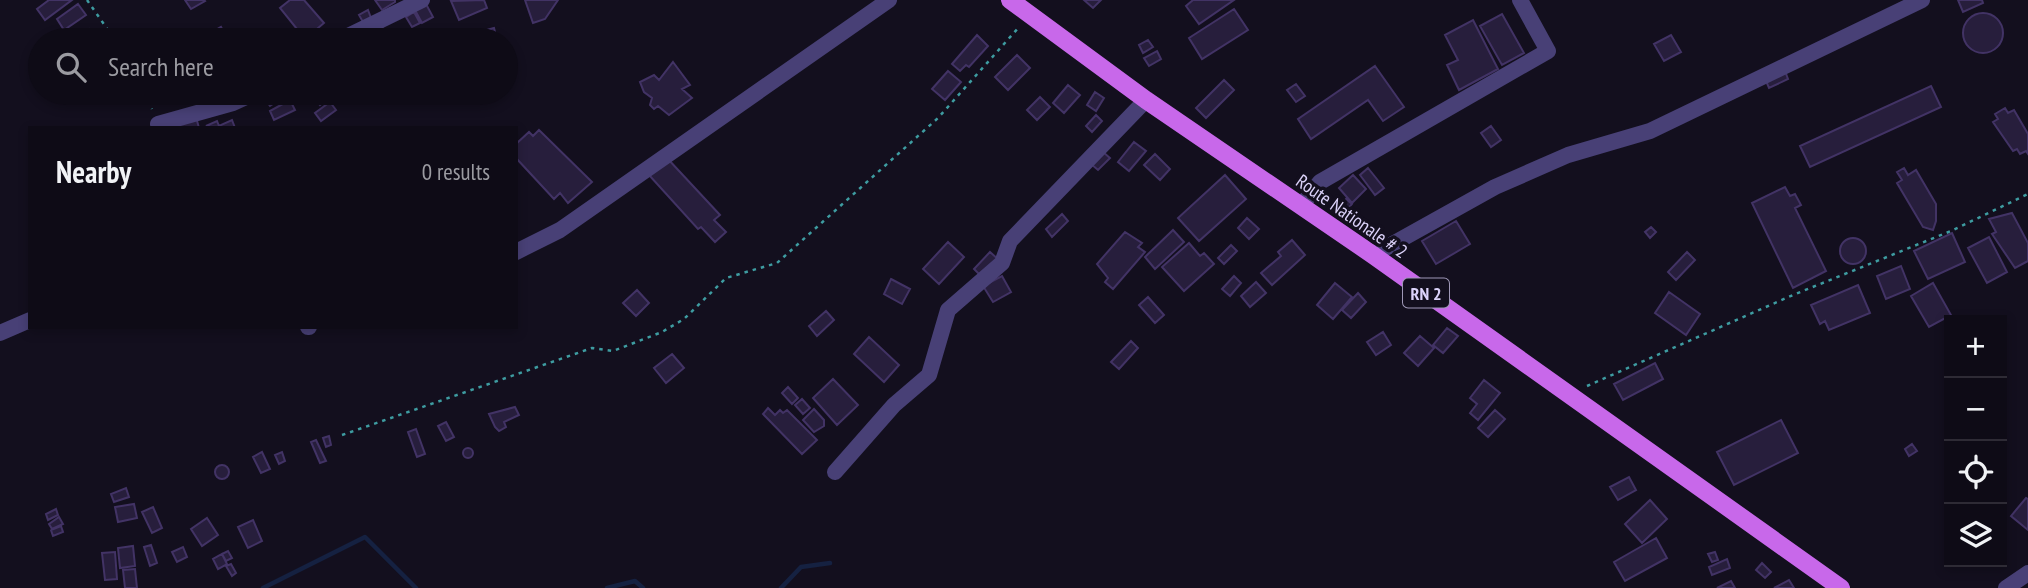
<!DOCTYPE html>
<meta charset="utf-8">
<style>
:root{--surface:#0e0b16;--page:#17141f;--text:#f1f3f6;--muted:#9b9ba1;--line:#2e2b35}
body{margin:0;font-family:"PT Sans Narrow",sans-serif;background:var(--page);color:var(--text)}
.controls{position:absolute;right:21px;bottom:21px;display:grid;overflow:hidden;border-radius:0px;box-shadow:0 4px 10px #0003}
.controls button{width:63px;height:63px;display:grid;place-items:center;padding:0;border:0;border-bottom:2px solid var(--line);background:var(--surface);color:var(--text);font:35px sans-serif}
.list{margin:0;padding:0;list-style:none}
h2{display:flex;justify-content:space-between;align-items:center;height:91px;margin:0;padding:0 28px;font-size:30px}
h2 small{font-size:23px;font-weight:400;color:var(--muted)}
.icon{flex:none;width:38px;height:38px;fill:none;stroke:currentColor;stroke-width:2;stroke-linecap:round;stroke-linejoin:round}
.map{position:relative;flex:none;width:2028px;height:588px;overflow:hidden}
.search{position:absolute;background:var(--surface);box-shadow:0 4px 10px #0003;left:28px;top:28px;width:490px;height:77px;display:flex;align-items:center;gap:18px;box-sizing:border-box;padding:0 24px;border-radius:38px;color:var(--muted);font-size:26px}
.panel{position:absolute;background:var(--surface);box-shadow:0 4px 10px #0003;left:28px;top:126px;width:490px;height:203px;border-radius:0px}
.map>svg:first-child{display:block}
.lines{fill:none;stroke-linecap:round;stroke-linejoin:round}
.stream{stroke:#152141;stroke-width:4.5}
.building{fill:#271e3c;stroke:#423365;stroke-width:2}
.path{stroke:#3e9ca1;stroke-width:2.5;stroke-dasharray:3.5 5;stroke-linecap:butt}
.minor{stroke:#484076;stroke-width:16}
.primary{stroke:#c868ea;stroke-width:18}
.labels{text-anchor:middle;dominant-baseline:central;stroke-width:7;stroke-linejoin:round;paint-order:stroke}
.shield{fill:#130f1e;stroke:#9f98b7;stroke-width:2}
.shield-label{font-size:18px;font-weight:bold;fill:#dbd2f9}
.street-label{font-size:19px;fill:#dbd2f9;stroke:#130f1e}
</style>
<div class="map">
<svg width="2028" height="588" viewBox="0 0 2028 588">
<rect width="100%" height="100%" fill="#130f1e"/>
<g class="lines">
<path class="stream" d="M263 588 365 537 416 588
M607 588 635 581 643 588
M781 588 801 567 830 563"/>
</g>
<path class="building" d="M49 0H72L45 20 37 9Z
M185 0H204L205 1 191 9Z
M290 0H304L324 23 305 39 280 8Z
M375 0H395V2L382 10Z
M484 0 487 8 459 20 451 1Z
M525 0H558L545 19 533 23Z
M1084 0H1101L1093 8Z
M1193 0H1234L1199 24 1186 6Z
M1958 0H1982L1983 3 1963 12Z
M78 4 86 15 64 30 57 19Z
M426 4 433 17 422 23 415 10Z
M1234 9 1248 30 1202 59 1189 38Z
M368 10 371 18 363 22 359 15Z
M414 12 420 23 412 27 406 17Z
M1963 33a20 20 0 1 1 40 0a20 20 0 1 1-40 0Z
M1502 14 1524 53 1502 65 1480 26Z
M1473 20 1498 69 1459 90 1447 65 1458 60 1445 35Z
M221 27 228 40H203L202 38Z
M382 27 388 36 382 40 376 30Z
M494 28 497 40H482L479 32Z
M89 29 97 39 75 40H74Z
M977 35 988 46 969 67 966 65 960 71 952 64Z
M1671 35 1681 52 1664 61 1654 44Z
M1148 40 1153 47 1143 53 1139 45Z
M1157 51 1161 59 1149 66 1144 58Z
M1017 55 1030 68 1008 90 995 77Z
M673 62 690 85 682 89 692 98 669 115 658 106 654 109 650 105 652 98 644 92 640 82 654 75 659 80Z
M1375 66 1404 107 1383 121 1368 100 1311 139 1298 119Z
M948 71 961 82 945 100 932 89Z
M1785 71 1788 79 1769 88 1766 81Z
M1224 80 1234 90 1206 118 1196 108Z
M1296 84 1305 96 1296 102 1287 90Z
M1068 85 1080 95 1064 113 1053 103Z
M1931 86 1941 107 1810 167 1800 146Z
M1095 92 1104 98 1096 111 1087 105Z
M270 93H285L286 95 270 106 264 98Z
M309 93H334L320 105Z
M1040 97 1050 107 1037 120 1027 110Z
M290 100 295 110 274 120 270 111Z
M330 102 336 110 321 121 315 113Z
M2005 108 2008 113 2014 110 2028 134V154L2026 151 2020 154 2017 149 2013 151 1993 122 1998 119 1995 114Z
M1096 115 1102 121 1092 132 1086 126Z
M196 117 199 128H181L179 123Z
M232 120 235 128 206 126 217 121 219 126Z
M1491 126 1501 140 1491 147 1481 133Z
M539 130 592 182 568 203 560 193 554 199 516 158V144L529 132 533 136Z
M1134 142 1146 151 1129 171 1118 162Z
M1103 152 1110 158 1098 170 1091 164Z
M1155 154 1170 169 1160 180 1144 165Z
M667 158 720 215 714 220 726 232 715 242 701 227 698 229 649 175Z
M1368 168 1384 188 1375 195 1360 175Z
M1904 168 1908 175 1916 170 1936 204V221L1933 230 1923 227 1897 183 1902 180 1897 172Z
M1225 175 1246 199 1199 241 1178 218Z
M1353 175 1366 189 1352 203 1339 188Z
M1785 187 1790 196 1795 194 1801 205 1795 208 1826 271 1793 288 1752 203Z
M1346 199 1352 204 1342 216 1336 210Z
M2012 213 2028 243V261L2015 268 1992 234 1996 232 1989 219Z
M1062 214 1068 221 1052 237 1046 229Z
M1247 218 1259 229 1249 239 1238 228Z
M1456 221 1470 244 1436 264 1422 241Z
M1651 227 1656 232 1650 238 1645 232Z
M1173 230 1184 242 1155 269 1145 257Z
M1125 232 1142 243 1138 247 1145 252 1113 289 1105 282 1108 278 1097 264Z
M1952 233 1965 262 1928 279 1914 251Z
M1989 237 2007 272 1987 283 1968 248Z
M1840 251a13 13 0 1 1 26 0a13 13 0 1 1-26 0Z
M1292 240 1305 255 1272 285 1261 273 1281 256 1278 252Z
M948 242 964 257 939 284 923 269Z
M1189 243 1200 256 1204 253 1214 264 1184 291 1162 267Z
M1231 245 1237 251 1224 264 1218 258Z
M990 252 999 260 983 278 974 269Z
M1687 252 1695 260 1676 280 1668 272Z
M1901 266 1910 289 1886 299 1877 276Z
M1002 276 1011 292 993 302 983 286Z
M1234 276 1241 283 1230 296 1222 289Z
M891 279 910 289 902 304 884 294Z
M1256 282 1266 293 1250 307 1241 296Z
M1335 283 1352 297 1333 319 1317 305Z
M1933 283 1951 315 1929 327 1911 296Z
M1858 285 1870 313 1829 330 1825 321 1820 324 1811 305Z
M637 290 649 303 636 316 623 303Z
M1669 292 1700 314 1686 335 1655 313Z
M1358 293 1366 302 1351 318 1342 310Z
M1148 297 1164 315 1155 323 1139 305Z
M826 311 834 320 817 336 809 326Z
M1447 328 1458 336 1443 353 1433 345Z
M1383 332 1391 345 1376 355 1367 342Z
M1420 336 1434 348 1418 366 1404 353Z
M869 337 899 365 884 382 854 354Z
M1131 341 1138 348 1119 369 1111 362Z
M672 354 684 368 666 383 654 368Z
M1655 363 1663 379 1623 400 1614 384Z
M833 379 858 405 837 425 813 398Z
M1484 380 1500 393 1478 420 1470 413 1477 404 1470 398Z
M788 387 798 398 792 404 782 393Z
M802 399 810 408 803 414 795 405Z
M515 407 519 415 504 422 506 427 499 431 495 427 489 414Z
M768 408 775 415 780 410 783 413 787 410 817 440 802 454 763 414Z
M814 409 824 420V426L814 432 803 420Z
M1495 410 1505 419 1488 437 1478 428Z
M1781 420 1798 453 1734 485 1717 452Z
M446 422 454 437 446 441 438 426Z
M416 429 425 454 417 457 408 432Z
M329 436 331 445 326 447 323 438Z
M316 440 326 461 320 463 311 442Z
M1912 444 1917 451 1909 456 1905 449Z
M463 453a5 5 0 1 1 10 0a5 5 0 1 1-10 0Z
M262 452 270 469 261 473 253 457Z
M282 452 285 461 279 464 275 455Z
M215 472a7 7 0 1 1 14 0a7 7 0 1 1-14 0Z
M1629 477 1636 490 1618 500 1610 487Z
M126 488 129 497 114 502 111 494Z
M2026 498 2028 499V530L2011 516Z
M1650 500 1667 519 1642 543 1625 524Z
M134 504 137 518 118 522 115 507Z
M153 507 162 528 152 533 142 512Z
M56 509 58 515 48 520 46 514Z
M59 517 63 524 52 529 49 524Z
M207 518 218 535 202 546 191 529Z
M253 520 262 541 248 548 238 527Z
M61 526 63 532 53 536 51 530Z
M1656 538 1667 558 1625 581 1614 562Z
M151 545 157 563 150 566 144 547Z
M133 546 135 566 120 568 118 548Z
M183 547 187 557 177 562 172 552Z
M228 551 232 558 226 561 222 554Z
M115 552 117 579 105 580 102 553Z
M1715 552 1718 560 1712 562 1708 554Z
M222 554 227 564 218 569 213 559Z
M1727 559 1730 568 1712 575 1709 567Z
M1762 563 1771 572 1765 578 1756 570Z
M231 564 236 573 232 576 226 566Z
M135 569 137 588H125L123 570Z
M1789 580 1794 588H1774Z
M1731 581 1735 588H1717Z"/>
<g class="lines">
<path class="path" d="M87 0 115 40
M145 93 152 109
M1587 386 1793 295 1951 231 2028 194
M342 435 592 348 613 351 662 332 684 319 726 278 777 263 938 118 1020 26"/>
<path class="minor" d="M340 40 422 0
M158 124 233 103 255 93
M1301 206 1320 182 1548 51 1520 0
M516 252 560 230 889 0
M1373 255 1495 187 1568 155 1650 131 1922 0
M308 327H309
M0 333 30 320
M835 472 894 405 929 375 948 310 1002 263 1010 241 1146 100
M2006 588 2028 573"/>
<path class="primary" d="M1010 0 1146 100 1373 255 1841 588"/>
</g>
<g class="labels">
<rect class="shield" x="1403" y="278.5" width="46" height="29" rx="5"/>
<g class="shield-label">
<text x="1426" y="293">RN 2</text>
</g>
<g class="street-label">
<text transform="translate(1352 216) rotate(35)">Route Nationale # 2</text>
</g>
</g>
</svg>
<div class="controls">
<button>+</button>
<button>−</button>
<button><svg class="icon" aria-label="locate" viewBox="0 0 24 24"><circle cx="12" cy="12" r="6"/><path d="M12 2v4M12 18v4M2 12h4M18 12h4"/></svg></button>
<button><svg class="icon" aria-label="layers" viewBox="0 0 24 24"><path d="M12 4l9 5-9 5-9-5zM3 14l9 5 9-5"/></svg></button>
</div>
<div class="search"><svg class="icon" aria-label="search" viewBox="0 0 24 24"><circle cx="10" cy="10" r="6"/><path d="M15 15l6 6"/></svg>Search here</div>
<section class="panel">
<h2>Nearby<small>0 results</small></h2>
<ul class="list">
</ul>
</section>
</div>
